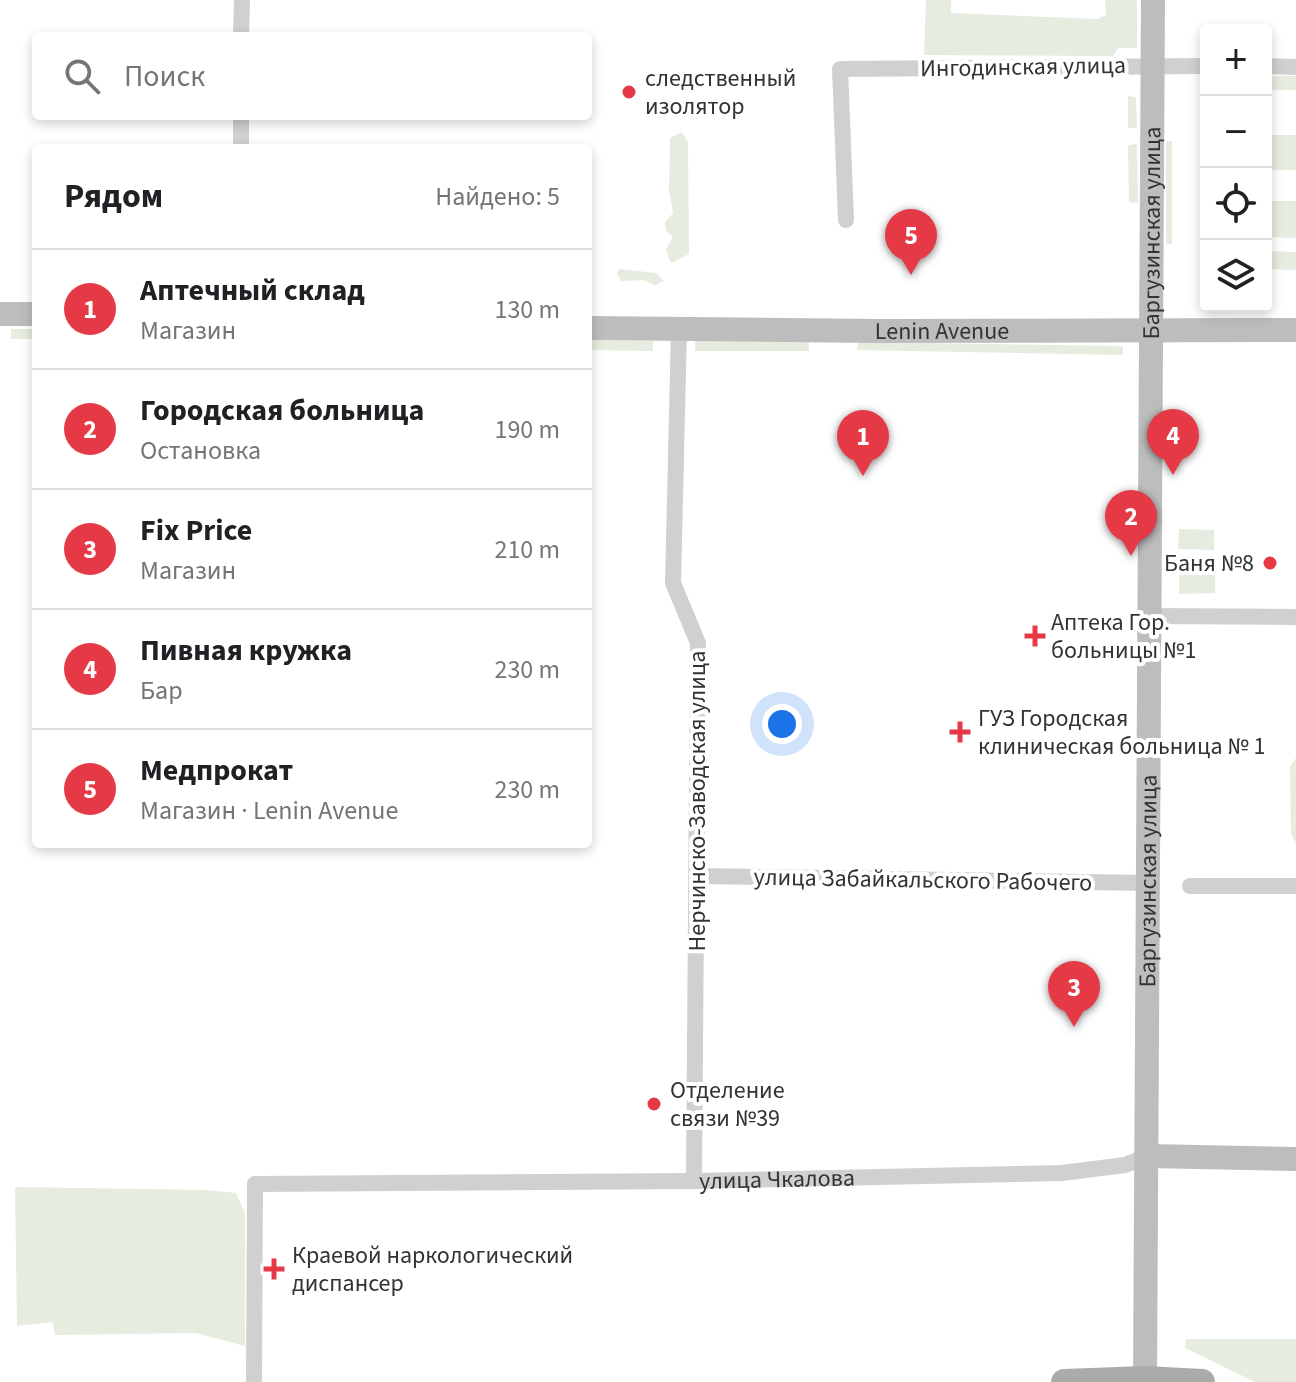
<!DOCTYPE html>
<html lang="ru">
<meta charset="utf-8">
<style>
:root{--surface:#fff;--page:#f6f6f6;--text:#202124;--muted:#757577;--line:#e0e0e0;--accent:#e63946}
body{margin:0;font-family:"Source Sans 3",sans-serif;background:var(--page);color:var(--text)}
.controls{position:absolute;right:24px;top:24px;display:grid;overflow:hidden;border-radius:8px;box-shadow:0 4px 12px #0003}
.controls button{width:72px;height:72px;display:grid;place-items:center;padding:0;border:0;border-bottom:2px solid var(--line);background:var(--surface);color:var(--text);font:40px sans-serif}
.you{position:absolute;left:782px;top:724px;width:28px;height:28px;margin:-20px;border:6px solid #fff;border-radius:50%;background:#1a73e8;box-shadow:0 0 0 12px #1a73e833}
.badge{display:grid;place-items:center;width:52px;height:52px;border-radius:50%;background:var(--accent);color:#fff;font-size:26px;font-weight:700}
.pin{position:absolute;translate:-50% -66px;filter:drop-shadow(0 2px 4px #0008)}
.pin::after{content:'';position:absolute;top:42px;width:28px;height:24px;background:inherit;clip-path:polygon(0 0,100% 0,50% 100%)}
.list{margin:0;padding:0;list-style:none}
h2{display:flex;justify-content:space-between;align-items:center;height:104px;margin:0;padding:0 32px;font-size:34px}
h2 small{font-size:26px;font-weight:400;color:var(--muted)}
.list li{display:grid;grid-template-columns:52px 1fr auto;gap:24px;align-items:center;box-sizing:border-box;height:120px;padding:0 32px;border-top:2px solid var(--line)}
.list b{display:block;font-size:30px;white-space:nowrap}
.list p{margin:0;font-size:26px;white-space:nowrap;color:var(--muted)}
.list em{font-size:26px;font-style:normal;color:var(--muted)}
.icon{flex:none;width:44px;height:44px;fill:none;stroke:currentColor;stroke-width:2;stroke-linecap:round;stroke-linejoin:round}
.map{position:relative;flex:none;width:1296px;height:1382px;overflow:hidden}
.search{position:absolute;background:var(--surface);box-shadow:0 4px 12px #0003;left:32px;top:32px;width:560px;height:88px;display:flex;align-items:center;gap:20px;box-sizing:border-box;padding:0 28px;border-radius:8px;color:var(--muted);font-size:30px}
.panel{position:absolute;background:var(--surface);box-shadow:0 4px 12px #0003;left:32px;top:144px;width:560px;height:704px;border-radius:8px}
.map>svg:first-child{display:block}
.green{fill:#e6ecdf}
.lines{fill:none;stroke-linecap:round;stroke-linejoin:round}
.minor{stroke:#d0d0d0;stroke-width:16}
.secondary{stroke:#bdbdbd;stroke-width:24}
.primary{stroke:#ababab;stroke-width:26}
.poi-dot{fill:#e63946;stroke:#fff;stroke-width:3}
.labels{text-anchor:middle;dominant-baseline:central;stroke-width:8;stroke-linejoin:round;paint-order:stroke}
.street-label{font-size:24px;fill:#333;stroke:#fff}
.poi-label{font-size:24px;fill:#333;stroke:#fff;text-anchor:start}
</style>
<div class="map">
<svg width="1296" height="1382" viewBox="0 0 1296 1382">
<rect width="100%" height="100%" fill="#fff"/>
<path class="green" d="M926 0H951V13L1098 19 1106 15 1105 0H1137V48H1118L1113 56 924 55Z
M1266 76H1296V90H1266Z
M1128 96 1136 97 1137 128H1128Z
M682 132 688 142 689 254 671 263 666 250 673 236 666 231 665 222 673 213 669 191 670 138Z
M1266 135H1296V170H1266Z
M1166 141H1172V244H1166Z
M1137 144 1138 203 1129 202 1128 145Z
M1266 201H1296V238L1266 237Z
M1266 251 1296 252V270L1266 269Z
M619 269 656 273 664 281 655 285 643 280 621 281 617 274Z
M11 329H36V339H11Z
M588 340 653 341V351L588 350Z
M695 340 809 341V351H695Z
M858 342 1123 346V355L857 350Z
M1179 529 1214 530V550L1178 549Z
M1179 561H1215V593L1179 594Z
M1296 758V844L1291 833 1290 766Z
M15 1187 207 1190 236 1193 245 1213V1346L196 1333 55 1335 53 1322 17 1326Z
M1186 1339H1296V1382H1255L1185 1348Z"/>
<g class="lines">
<g class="minor">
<path d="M241 36 242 0"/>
<path d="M1266 66 1296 67"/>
<path d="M241 148V116"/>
<path d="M846 220 840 69 1206 66"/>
<path d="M679 329 673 583 698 643 694 1181"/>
<path d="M1150 616 1296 617"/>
<path d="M697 876 1149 883"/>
<path d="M1190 886H1296"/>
<path id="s1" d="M254 1382 255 1184 694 1181 1062 1173 1125 1165 1148 1156"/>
</g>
<g class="secondary">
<path d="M0 314H36"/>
<path id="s2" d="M588 328 876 331 1296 330"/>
<path d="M1148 1156 1296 1159"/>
<path id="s3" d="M1145 1379 1153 0"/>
</g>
<path class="primary" d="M1064 1382 1145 1379 1202 1382"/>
</g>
<g class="poi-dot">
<circle cx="629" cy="92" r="8"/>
<circle cx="1270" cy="563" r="8"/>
<path d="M1031 624h8v8h8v8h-8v8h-8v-8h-8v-8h8z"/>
<path d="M956 720h8v8h8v8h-8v8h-8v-8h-8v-8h8z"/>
<circle cx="654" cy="1104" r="8"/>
<path d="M270 1257h8v8h8v8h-8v8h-8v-8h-8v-8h8z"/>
</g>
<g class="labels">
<g class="street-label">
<text transform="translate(1023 67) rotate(-1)">Ингодинская улица</text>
<text stroke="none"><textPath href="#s3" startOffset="1146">Баргузинская улица</textPath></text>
<text stroke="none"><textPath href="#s2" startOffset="354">Lenin Avenue</textPath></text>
<text transform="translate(697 801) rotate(-90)">Нерчинско-Заводская улица</text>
<text transform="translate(923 880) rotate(1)">улица Забайкальского Рабочего</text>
<text stroke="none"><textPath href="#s3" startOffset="498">Баргузинская улица</textPath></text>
<text stroke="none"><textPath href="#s1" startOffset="720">улица Чкалова</textPath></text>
</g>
<g class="poi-label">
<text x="645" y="78">следственный<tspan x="645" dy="28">изолятор</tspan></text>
<text x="1254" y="563" text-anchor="end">Баня №8</text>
<text x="1051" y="622">Аптека Гор.<tspan x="1051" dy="28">больницы №1</tspan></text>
<text x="978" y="718">ГУЗ Городская<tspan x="978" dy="28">клиническая больница № 1</tspan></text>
<text x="670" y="1090">Отделение<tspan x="670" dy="28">связи №39</tspan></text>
<text x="292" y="1255">Краевой наркологический<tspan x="292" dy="28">диспансер</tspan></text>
</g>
</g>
</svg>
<div class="controls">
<button>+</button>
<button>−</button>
<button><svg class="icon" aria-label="locate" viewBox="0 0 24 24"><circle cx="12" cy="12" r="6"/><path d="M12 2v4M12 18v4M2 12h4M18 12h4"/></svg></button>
<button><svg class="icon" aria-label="layers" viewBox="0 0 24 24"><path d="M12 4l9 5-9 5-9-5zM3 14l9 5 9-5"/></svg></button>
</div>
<div class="you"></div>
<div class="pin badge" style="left:863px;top:476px">1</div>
<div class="pin badge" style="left:1131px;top:556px">2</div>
<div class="pin badge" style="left:1074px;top:1027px">3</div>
<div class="pin badge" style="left:1173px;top:475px">4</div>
<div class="pin badge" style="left:911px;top:275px">5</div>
<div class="search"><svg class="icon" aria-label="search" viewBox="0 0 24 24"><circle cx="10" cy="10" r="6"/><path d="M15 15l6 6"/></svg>Поиск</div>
<section class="panel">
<h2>Рядом<small>Найдено: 5</small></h2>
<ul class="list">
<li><span class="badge">1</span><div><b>Аптечный склад</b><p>Магазин</p></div><em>130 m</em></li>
<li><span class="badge">2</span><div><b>Городская больница</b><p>Остановка</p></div><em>190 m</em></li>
<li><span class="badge">3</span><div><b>Fix Price</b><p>Магазин</p></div><em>210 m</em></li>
<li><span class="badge">4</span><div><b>Пивная кружка</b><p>Бар</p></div><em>230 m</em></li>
<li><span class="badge">5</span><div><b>Медпрокат</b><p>Магазин · Lenin Avenue</p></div><em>230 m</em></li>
</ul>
</section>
</div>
